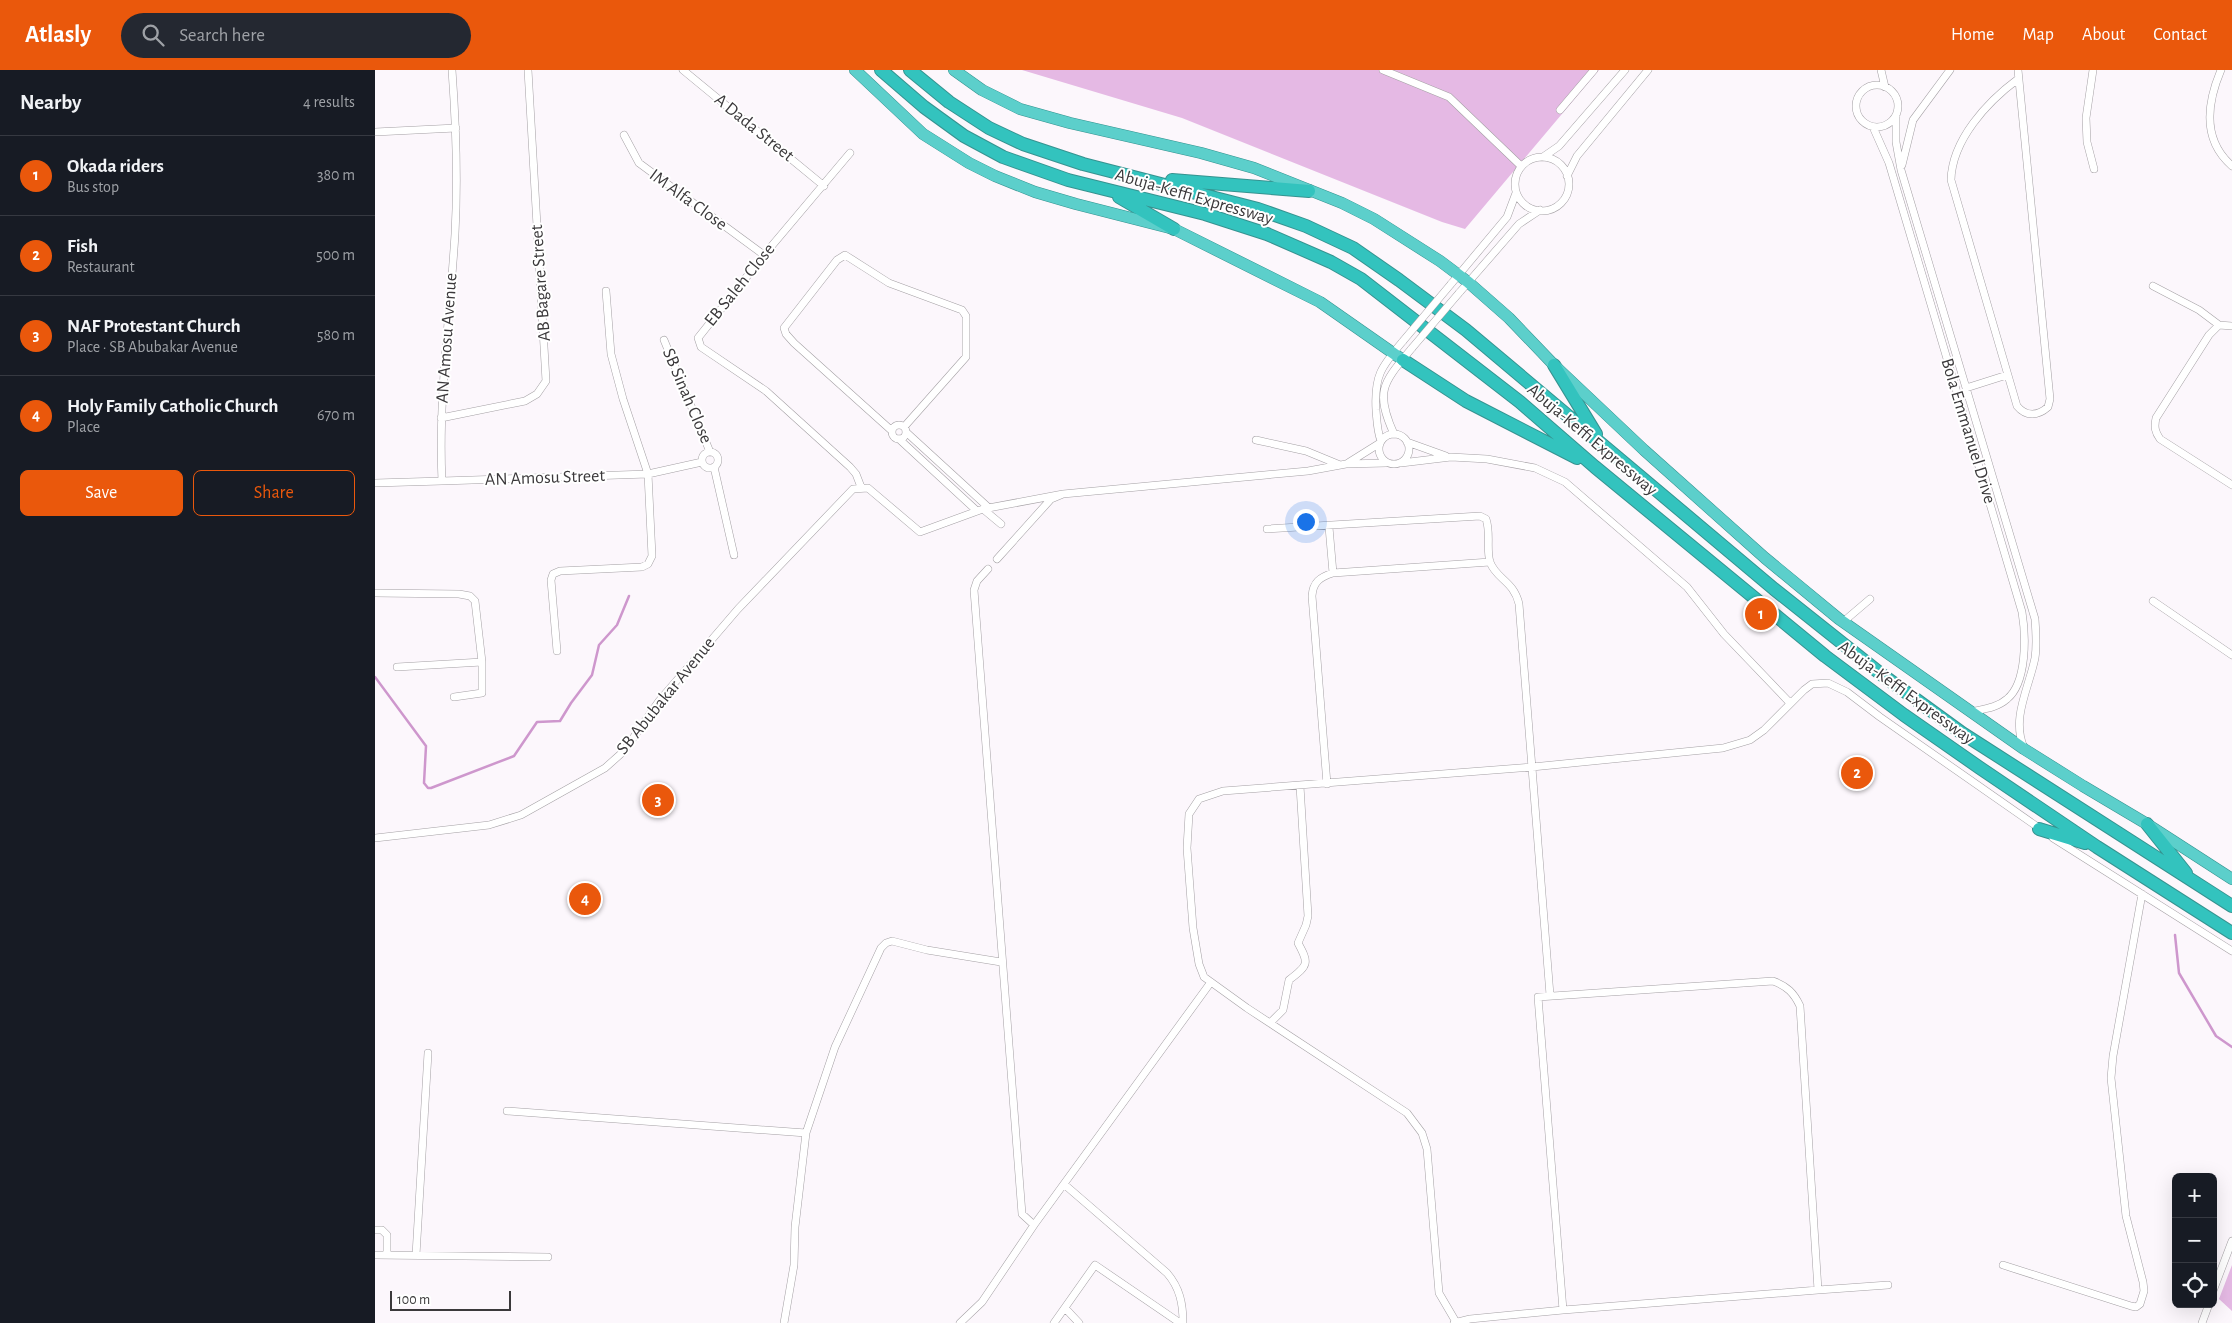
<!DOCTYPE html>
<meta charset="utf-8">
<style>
:root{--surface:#171b24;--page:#242831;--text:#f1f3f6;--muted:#9ea1a6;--line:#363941;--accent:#ea580c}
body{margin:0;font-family:"Alegreya Sans",sans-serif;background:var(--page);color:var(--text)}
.controls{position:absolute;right:15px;bottom:15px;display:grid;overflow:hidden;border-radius:8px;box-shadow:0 5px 20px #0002}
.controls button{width:45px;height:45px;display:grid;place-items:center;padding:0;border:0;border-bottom:1px solid var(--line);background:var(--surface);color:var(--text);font:25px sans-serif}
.scale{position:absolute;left:15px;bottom:12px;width:121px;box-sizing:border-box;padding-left:5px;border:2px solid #3b393b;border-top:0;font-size:14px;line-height:18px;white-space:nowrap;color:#3b393b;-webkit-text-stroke:4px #fff;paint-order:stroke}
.you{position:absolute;left:930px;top:451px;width:18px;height:18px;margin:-12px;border:4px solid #fff;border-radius:50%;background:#1a73e8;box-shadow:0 0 0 8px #1a73e833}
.badge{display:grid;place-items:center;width:32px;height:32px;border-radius:50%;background:var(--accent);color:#fff;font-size:16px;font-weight:700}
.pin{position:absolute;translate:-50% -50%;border:2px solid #fff;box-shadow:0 1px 5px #0006}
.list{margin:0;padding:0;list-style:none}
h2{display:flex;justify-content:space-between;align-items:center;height:65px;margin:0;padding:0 20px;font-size:21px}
h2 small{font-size:16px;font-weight:400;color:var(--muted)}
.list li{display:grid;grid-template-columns:32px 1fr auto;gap:15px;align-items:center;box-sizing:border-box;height:80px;padding:0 20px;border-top:1px solid var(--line)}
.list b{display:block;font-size:19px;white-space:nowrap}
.list p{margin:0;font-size:16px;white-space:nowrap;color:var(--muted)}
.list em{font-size:16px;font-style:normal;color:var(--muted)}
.actions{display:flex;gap:10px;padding:15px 20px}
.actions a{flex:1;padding:11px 0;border:1px solid var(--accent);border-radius:8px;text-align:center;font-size:18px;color:var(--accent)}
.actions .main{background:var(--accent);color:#fff}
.icon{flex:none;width:28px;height:28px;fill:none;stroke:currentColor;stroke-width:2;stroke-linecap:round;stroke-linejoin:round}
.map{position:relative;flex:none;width:1857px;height:1253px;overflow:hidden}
header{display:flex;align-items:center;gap:30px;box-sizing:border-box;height:70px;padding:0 25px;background:var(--accent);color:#fff}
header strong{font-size:24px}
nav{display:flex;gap:28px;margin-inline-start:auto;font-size:18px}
.search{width:350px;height:45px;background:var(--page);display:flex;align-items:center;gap:12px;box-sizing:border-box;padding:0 18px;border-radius:28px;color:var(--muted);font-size:19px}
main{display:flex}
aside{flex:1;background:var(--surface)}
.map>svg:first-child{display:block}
.green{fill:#e5b9e4}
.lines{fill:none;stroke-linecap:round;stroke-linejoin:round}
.stream{stroke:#ce97cd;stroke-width:2.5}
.minor-casing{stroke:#a4a0a4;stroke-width:8}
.trunk-casing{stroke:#369390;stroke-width:12}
.motorway-casing{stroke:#369390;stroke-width:14}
.minor{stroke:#fff;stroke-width:7}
.trunk{stroke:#5ccfcb;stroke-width:11}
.motorway{stroke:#33c3be;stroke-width:12}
.minor-bridge-casing{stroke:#a4a0a4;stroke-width:8;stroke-linecap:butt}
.minor-bridge{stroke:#fff;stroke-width:7}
.labels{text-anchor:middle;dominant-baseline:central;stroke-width:4;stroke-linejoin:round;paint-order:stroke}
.street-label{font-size:18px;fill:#3b393b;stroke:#fff}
</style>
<header>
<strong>Atlasly</strong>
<div class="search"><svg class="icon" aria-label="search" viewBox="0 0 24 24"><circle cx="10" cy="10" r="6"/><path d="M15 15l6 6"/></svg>Search here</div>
<nav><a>Home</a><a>Map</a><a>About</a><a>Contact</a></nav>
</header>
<main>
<aside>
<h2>Nearby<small>4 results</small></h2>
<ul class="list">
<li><span class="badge">1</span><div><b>Okada riders</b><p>Bus stop</p></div><em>380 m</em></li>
<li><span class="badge">2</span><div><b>Fish</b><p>Restaurant</p></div><em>500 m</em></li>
<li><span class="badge">3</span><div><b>NAF Protestant Church</b><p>Place · SB Abubakar Avenue</p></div><em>580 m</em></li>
<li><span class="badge">4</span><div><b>Holy Family Catholic Church</b><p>Place</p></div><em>670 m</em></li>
</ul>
<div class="actions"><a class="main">Save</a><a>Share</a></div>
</aside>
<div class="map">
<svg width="1857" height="1253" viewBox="0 0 1857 1253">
<rect width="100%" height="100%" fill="#fcf7fc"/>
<path class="green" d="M647 0H1224L1090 159 1067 152 807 48Z
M1857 1195V1241L1844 1229Z"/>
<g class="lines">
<path class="stream" d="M0 607 51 676 49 713 53 718H56L139 686 162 652 185 651 196 633 217 605 224 575 242 555 254 526
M1800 865 1804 903 1841 966 1857 977"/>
<g class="minor-casing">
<path id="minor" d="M308 0 449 116
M1008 0 1074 27 1146 96
M1506 0 1510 17
M1643 0 1675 329 1673 337C1663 346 1651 347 1642 336L1576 110C1577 70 1612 32 1643 9
M1718 0 1711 48 1712 72 1719 99
M1846 0C1832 33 1827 70 1857 96
M1481 36a21 21 0 1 1 42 0a21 21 0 1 1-42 0Z
M1185 40 1219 0
M1521 45V72L1526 100 1660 549C1661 562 1662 575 1660 588 1654 618 1636 648 1649 678
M1498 57 1514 93 1647 542C1651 566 1652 613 1632 629 1622 638 1608 639 1595 642
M0 62 81 58
M249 65 264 93 389 185
M475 83 389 185 323 268 326 277 391 321 475 397 481 404 486 417
M1168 87 1184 76 1250 0
M1140 114a27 27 0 1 1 54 0a27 27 0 1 1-54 0Z
M1527 95 1538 50 1575 0
M1192 106 1202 86 1273 0
M1076 214 1132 147 1141 123
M1778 216 1824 240 1844 255
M1084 223 1144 154 1165 140
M1857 256 1844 255 1834 265 1781 348C1779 357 1780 362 1785 369L1857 415
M289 270 335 382
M1591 318 1632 305
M66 348 150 331 162 324 171 311 153 0
M517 362a7 7 0 1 1 14 0a7 7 0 1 1-14 0Z
M517 361 419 273 411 264 409 258 462 190 470 185 514 213 587 240 591 246V287L529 357
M531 362 614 438
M1004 379a15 15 0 1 1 30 0a15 15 0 1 1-30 0Z
M1019 364C999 320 1009 312 1037 278
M524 369 602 441
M881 370 931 381 965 395
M1006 371C1002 361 1002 351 1001 340 999 306 1006 297 1028 271
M1032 372 1071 386
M327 390a8 8 0 1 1 16 0a8 8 0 1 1-16 0Z
M973 393 1005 373
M1026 393 1076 387 1112 389 1160 398 1190 412 1312 517 1349 564 1415 633
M339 397 359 485
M67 411 273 404 327 392
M0 413 67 411C63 329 75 246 80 164 83 109 81 54 77 0
M608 439 626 454
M954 457 958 503
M892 459 1105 446 1111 449C1116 463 1111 479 1115 492 1121 509 1139 511 1144 534L1175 925
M622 489 676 429 688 424 933 401 971 394 1011 393
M613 499 602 511 599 520 647 1144 659 1155
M0 523 84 524 95 526 100 531 107 592V623L79 627
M1778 531 1857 585
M1468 552 1495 529
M182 581 176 510 178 504 185 501 267 497 273 494 277 486 273 404 248 329 236 284 231 221
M22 597 107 592
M952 714 937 526C938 512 945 507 958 503L1115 492
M0 768 114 755 146 745 230 698 249 681 284 631 363 539 478 419 493 418 545 462 608 439 688 424
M1678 768 1857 881
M895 953 908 940 914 910C934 895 934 893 923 873L931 855 933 846 925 716
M132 1041 431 1063
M690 1115 792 1203C805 1218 808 1234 808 1253
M0 1160H7L12 1165V1185
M0 1185 173 1187
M41 1185 53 983
M1628 1195 1756 1236 1761 1237 1765 1234 1769 1221 1768 1212 1751 1146 1736 1008 1738 986 1767 824
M1443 1220 1513 1215
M1838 1221 1857 1171
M690 1238 704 1253
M1081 1252 1064 1223 1052 1079 1047 1063 1032 1043 872 938 829 907 824 894 818 858 812 778 814 744 824 729 848 721 1157 697 1348 678 1375 670 1389 660 1429 620 1437 614 1453 613 1472 622 1505 647 1667 760
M409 1253 419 1195 420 1157 431 1063 460 977 506 878 511 873 517 871 552 880 626 892
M585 1253 607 1232 659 1155 836 912
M679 1253 720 1195 805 1253
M1079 1253 1095 1249 1188 1240 1443 1220 1425 936C1419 923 1412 916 1398 911L1163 927 1188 1240
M1827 1253 1834 1234"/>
</g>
<g class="trunk-casing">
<path id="trunk" d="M480 0 548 64 594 93 620 106 660 122 701 134 799 159 945 232 1028 290
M579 0 607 20 645 39 695 53 826 83 879 98 967 133 999 149 1065 191 1093 212 1134 248 1179 295 1269 380 1390 488 1464 549 1649 679 1708 716 1772 754 1857 809"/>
</g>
<g class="motorway-casing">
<path id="motorway" d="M506 0 549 37 589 66 628 87 693 110 830 144 892 164 956 192 986 209 1145 332 1220 397 1450 586 1529 645 1605 698 1722 777 1857 863
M535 0 574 32 614 58 648 74 708 94 883 139 931 156 978 178 1024 210 1091 260 1399 519 1506 604 1587 663 1857 836
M797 110 934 121
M744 127 799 159
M1028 290 1091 331 1202 388
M1179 295 1221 364
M1772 754 1811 803
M1664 759 1710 773"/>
</g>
<use href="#minor" class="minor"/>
<use href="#trunk" class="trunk"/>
<use href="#motorway" class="motorway"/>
<g class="minor-bridge-casing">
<path id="minor-bridge" d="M1028 271 1076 214
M1037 278 1084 223"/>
</g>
<use href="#minor-bridge" class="minor-bridge"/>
</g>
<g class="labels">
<g class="street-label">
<text transform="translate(379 58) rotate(39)">A Dada Street</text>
<text transform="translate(819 127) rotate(16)">Abuja-Keffi Expressway</text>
<text transform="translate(313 130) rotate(36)">IM Alfa Close</text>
<text transform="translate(166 213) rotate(-94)">AB Bagare Street</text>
<text transform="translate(365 215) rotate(-51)">EB Saleh Close</text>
<text transform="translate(72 268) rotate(-86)">AN Amosu Avenue</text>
<text transform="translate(312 326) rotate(67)">SB Sinah Close</text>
<text transform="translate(1593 361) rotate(73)">Bola Emmanuel Drive</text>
<text transform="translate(1217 370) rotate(40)">Abuja-Keffi Expressway</text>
<text transform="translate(170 408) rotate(-2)">AN Amosu Street</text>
<text transform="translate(1531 623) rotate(36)">Abuja-Keffi Expressway</text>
<text transform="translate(291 626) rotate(-51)">SB Abubakar Avenue</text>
</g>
</g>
</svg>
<div class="controls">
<button>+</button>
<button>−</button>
<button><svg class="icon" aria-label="locate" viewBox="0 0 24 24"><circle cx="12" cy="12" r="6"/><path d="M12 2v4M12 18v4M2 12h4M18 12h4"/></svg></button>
</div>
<div class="scale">100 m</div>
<div class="you"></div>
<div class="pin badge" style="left:1386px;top:544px">1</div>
<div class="pin badge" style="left:1482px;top:703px">2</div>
<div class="pin badge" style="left:283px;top:730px">3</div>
<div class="pin badge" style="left:210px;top:829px">4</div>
</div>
</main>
